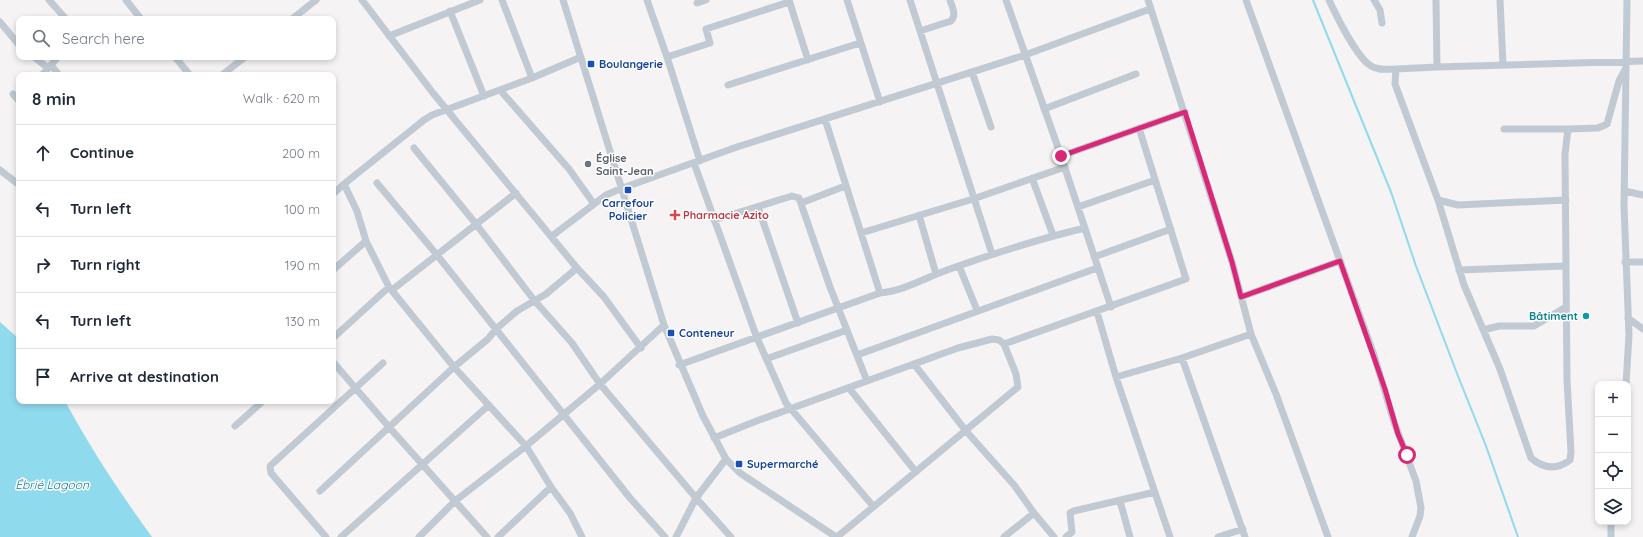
<!DOCTYPE html>
<meta charset="utf-8">
<style>
:root{--surface:#fff;--page:#f6f6f7;--text:#1f2937;--muted:#747a83;--line:#e0e1e3}
body{margin:0;font-family:Quicksand,sans-serif;background:var(--page);color:var(--text)}
.controls{position:absolute;right:12px;bottom:12px;display:grid;overflow:hidden;border-radius:8px;box-shadow:0 2px 6px #0003}
.controls button{width:36px;height:36px;display:grid;place-items:center;padding:0;border:0;border-bottom:1px solid var(--line);background:var(--surface);color:var(--text);font:20px sans-serif}
.stop{position:absolute;width:12px;height:12px;margin:-9px;border:3px solid #db2777;border-radius:50%;background:#fff}
.stop.end{background:#db2777;border-color:#fff;box-shadow:0 1px 4px #0008}
.list{margin:0;padding:0;list-style:none}
h2{display:flex;justify-content:space-between;align-items:center;height:52px;margin:0;padding:0 16px;font-size:17px}
h2 small{font-size:13px;font-weight:400;color:var(--muted)}
.list li{display:grid;grid-template-columns:26px 1fr auto;gap:12px;align-items:center;box-sizing:border-box;height:56px;padding:0 16px;border-top:1px solid var(--line)}
.list b{display:block;font-size:15px;white-space:nowrap}
.list em{font-size:13px;font-style:normal;color:var(--muted)}
.icon{flex:none;width:22px;height:22px;fill:none;stroke:currentColor;stroke-width:2;stroke-linecap:round;stroke-linejoin:round}
.map{position:relative;flex:none;width:1643px;height:537px;overflow:hidden}
.search{position:absolute;background:var(--surface);box-shadow:0 2px 6px #0003;left:16px;top:16px;width:320px;height:44px;display:flex;align-items:center;gap:10px;box-sizing:border-box;padding:0 14px;border-radius:8px;color:var(--muted);font-size:15px}
.panel{position:absolute;background:var(--surface);box-shadow:0 2px 6px #0003;left:16px;top:72px;width:320px;height:332px;border-radius:8px}
.map>svg:first-child{display:block}
.water{fill:#90daee}
.lines{fill:none;stroke-linecap:round;stroke-linejoin:round}
.stream{stroke:#90daee;stroke-width:2}
.minor{stroke:#c1cad2;stroke-width:7}
.route{stroke:#db2777;stroke-width:5}
.transit-dot{fill:#1a4fb4;stroke:#fff;stroke-width:1.5}
.worship-dot{fill:#6b7280;stroke:#fff;stroke-width:1.5}
.health-dot{fill:#e0444e;stroke:#fff;stroke-width:1.5}
.culture-dot{fill:#0f9aa8;stroke:#fff;stroke-width:1.5}
.labels{text-anchor:middle;dominant-baseline:central;stroke-width:3;stroke-linejoin:round;paint-order:stroke}
.transit-label{font-size:11px;font-weight:bold;fill:#164399;stroke:#fff;text-anchor:start}
.worship-label{font-size:11px;font-weight:bold;fill:#5b616d;stroke:#fff;text-anchor:start}
.health-label{font-size:11px;font-weight:bold;fill:#be3a42;stroke:#fff;text-anchor:start}
.culture-label{font-size:11px;font-weight:bold;fill:#0d838f;stroke:#fff;text-anchor:end}
.water-label{font-size:12px;font-style:italic;fill:#0c7c9b;stroke:#fff}
</style>
<div class="map">
<svg width="1643" height="537" viewBox="0 0 1643 537">
<rect width="100%" height="100%" fill="#f5f3f3"/>
<path class="water" d="M0 322 19 339V401H65C91 449 120 493 152 537H0Z"/>
<g class="lines">
<path class="stream" d="M1313 0 1391 192 1416 266 1458 376 1486 446 1518 537"/>
<path class="minor" d="M49 0 66 19
M126 0 141 19
M362 0 433 93 577 268 604 297 641 348
M502 0 532 78
M563 0 664 325 703 416 726 459 740 473 836 537
M647 0 667 57 700 161
M789 0 808 60
M847 0 880 102
M910 0 992 254
M1006 0 1061 156 1111 307
M1148 0 1232 262 1251 334 1276 394 1328 537
M1246 0 1374 355 1394 422 1416 481 1421 508 1420 516 1412 537
M1329 0C1336 15 1357 58 1371 66 1379 71 1388 69 1396 69
M1374 0 1380 10 1382 23
M1436 0 1437 67 1396 69 1395 84 1438 200 1464 285 1500 369 1531 458C1544 469 1557 470 1570 460L1571 452 1567 380 1565 154 1568 129 1598 128 1607 124 1619 81 1626 68
M1500 0 1503 65
M697 3 706 0
M450 11 484 96
M292 19 316 0
M0 22 19 45
M920 31 951 21C957 15 952 7 950 0
M389 36 480 0
M34 57 48 68
M175 57 190 75
M581 57 532 78 432 115 424 120 344 184 357 211 366 241 389 287 454 367 526 446 551 487 570 513 582 537
M667 57 710 43 706 29 789 2
M51 65 59 75
M1437 67 1643 61
M972 72 991 127
M42 75 58 57
M222 75 245 57
M728 85 860 43
M500 90 569 169 594 204
M13 94 19 101
M1044 109 1136 74
M825 119 880 293
M1504 129H1568
M414 148 476 224 534 300 572 343 600 384 696 498 731 537
M1061 156 1185 112
M694 163 757 338 786 403 873 506
M0 170 18 184
M1032 178 1053 235
M377 183 437 255 630 498 665 537
M1625 191 1643 195
M333 194 344 184
M1438 200 1458 205 1566 200
M801 203 845 186
M758 207 798 323
M1078 207 1155 180
M919 215 936 274
M714 220 792 196 799 198 830 287 867 381
M861 233 973 199 1065 167
M552 236 606 195 620 189 737 147 1025 55 1150 9
M1094 257 1171 229
M1625 262H1643
M959 266 977 310
M333 270 366 241
M1459 270 1566 266
M392 290 516 193
M1241 297 1340 261
M1097 312 1116 377 1170 537
M1628 318 1643 329
M1483 330 1499 326H1534L1566 307
M333 338 389 287
M1004 344 1186 279 1139 128
M857 355 1097 268
M1182 358 1245 537
M766 359 847 330
M333 362 389 427 487 537
M914 364 966 431 1014 485 1034 513 1054 537
M679 365 880 293C903 291 925 278 947 270 992 254 1038 239 1085 228
M1116 377 1182 358 1251 334
M1626 384 1629 335 1624 206 1627 0
M849 388 916 472
M235 426 263 401
M714 438 759 420 958 348 992 339 999 340 1004 344 1016 374 1018 387 837 537
M320 491 454 367 488 339 496 329 517 311 546 294 577 268
M1120 501 1130 537
M326 537 271 473 270 466 383 363
M341 537 489 405
M419 537 455 501 526 446 600 384 664 325
M498 537 551 487
M676 537 696 498 726 459
M1004 537 1034 513
M1066 537 1072 532 1070 513 1074 511 1155 492
M1218 537 1243 529
M1611 537V522"/>
</g>
<g class="lines">
<path class="route" d="M1061 156 1185 112 1232 262 1241 297 1340 261 1385 389 1398 434 1407 455"/>
</g>
<g class="transit-dot">
<rect x="587" y="60" width="8" height="8" rx="2"/>
<rect x="624" y="186" width="8" height="8" rx="2"/>
<rect x="667" y="329" width="8" height="8" rx="2"/>
<rect x="735" y="460" width="8" height="8" rx="2"/>
</g>
<circle class="worship-dot" cx="588" cy="164" r="4"/>
<path class="health-dot" d="M673 209h4v4h4v4h-4v4h-4v-4h-4v-4h4z"/>
<circle class="culture-dot" cx="1586" cy="316" r="4"/>
<g class="labels">
<g class="transit-label">
<text x="599" y="64">Boulangerie</text>
<text x="628" y="203" text-anchor="middle">Carrefour<tspan x="628" dy="13">Policier</tspan></text>
<text x="679" y="333">Conteneur</text>
<text x="747" y="464">Supermarché</text>
</g>
<g class="worship-label">
<text x="596" y="158">Église<tspan x="596" dy="13">Saint-Jean</tspan></text>
</g>
<g class="health-label">
<text x="683" y="215">Pharmacie Azito</text>
</g>
<g class="culture-label">
<text x="1578" y="316">Bâtiment</text>
</g>
<g class="water-label">
<text x="52" y="484">Ébrié Lagoon</text>
</g>
</g>
</svg>
<div class="controls">
<button>+</button>
<button>−</button>
<button><svg class="icon" aria-label="locate" viewBox="0 0 24 24"><circle cx="12" cy="12" r="6"/><path d="M12 2v4M12 18v4M2 12h4M18 12h4"/></svg></button>
<button><svg class="icon" aria-label="layers" viewBox="0 0 24 24"><path d="M12 4l9 5-9 5-9-5zM3 14l9 5 9-5"/></svg></button>
</div>
<div class="stop" style="left:1407px;top:455px"></div>
<div class="stop end" style="left:1061px;top:156px"></div>
<div class="search"><svg class="icon" aria-label="search" viewBox="0 0 24 24"><circle cx="10" cy="10" r="6"/><path d="M15 15l6 6"/></svg>Search here</div>
<section class="panel">
<h2>8 min<small>Walk · 620 m</small></h2>
<ul class="list">
<li><svg class="icon" aria-label="ahead" viewBox="0 0 24 24"><path d="M12 20V5M6 11l6-6 6 6"/></svg><div><b>Continue</b></div><em>200 m</em></li>
<li><svg class="icon" aria-label="left" viewBox="0 0 24 24"><path d="M17 20v-9H6M10 6l-5 5 5 5"/></svg><div><b>Turn left</b></div><em>100 m</em></li>
<li><svg class="icon" aria-label="right" viewBox="0 0 24 24"><path d="M7 20v-9h11M14 6l5 5-5 5"/></svg><div><b>Turn right</b></div><em>190 m</em></li>
<li><svg class="icon" aria-label="left" viewBox="0 0 24 24"><path d="M17 20v-9H6M10 6l-5 5 5 5"/></svg><div><b>Turn left</b></div><em>130 m</em></li>
<li><svg class="icon" aria-label="arrive" viewBox="0 0 24 24"><path d="M6 21V4h12l-3 4 3 4H6"/></svg><div><b>Arrive at destination</b></div></li>
</ul>
</section>
</div>
